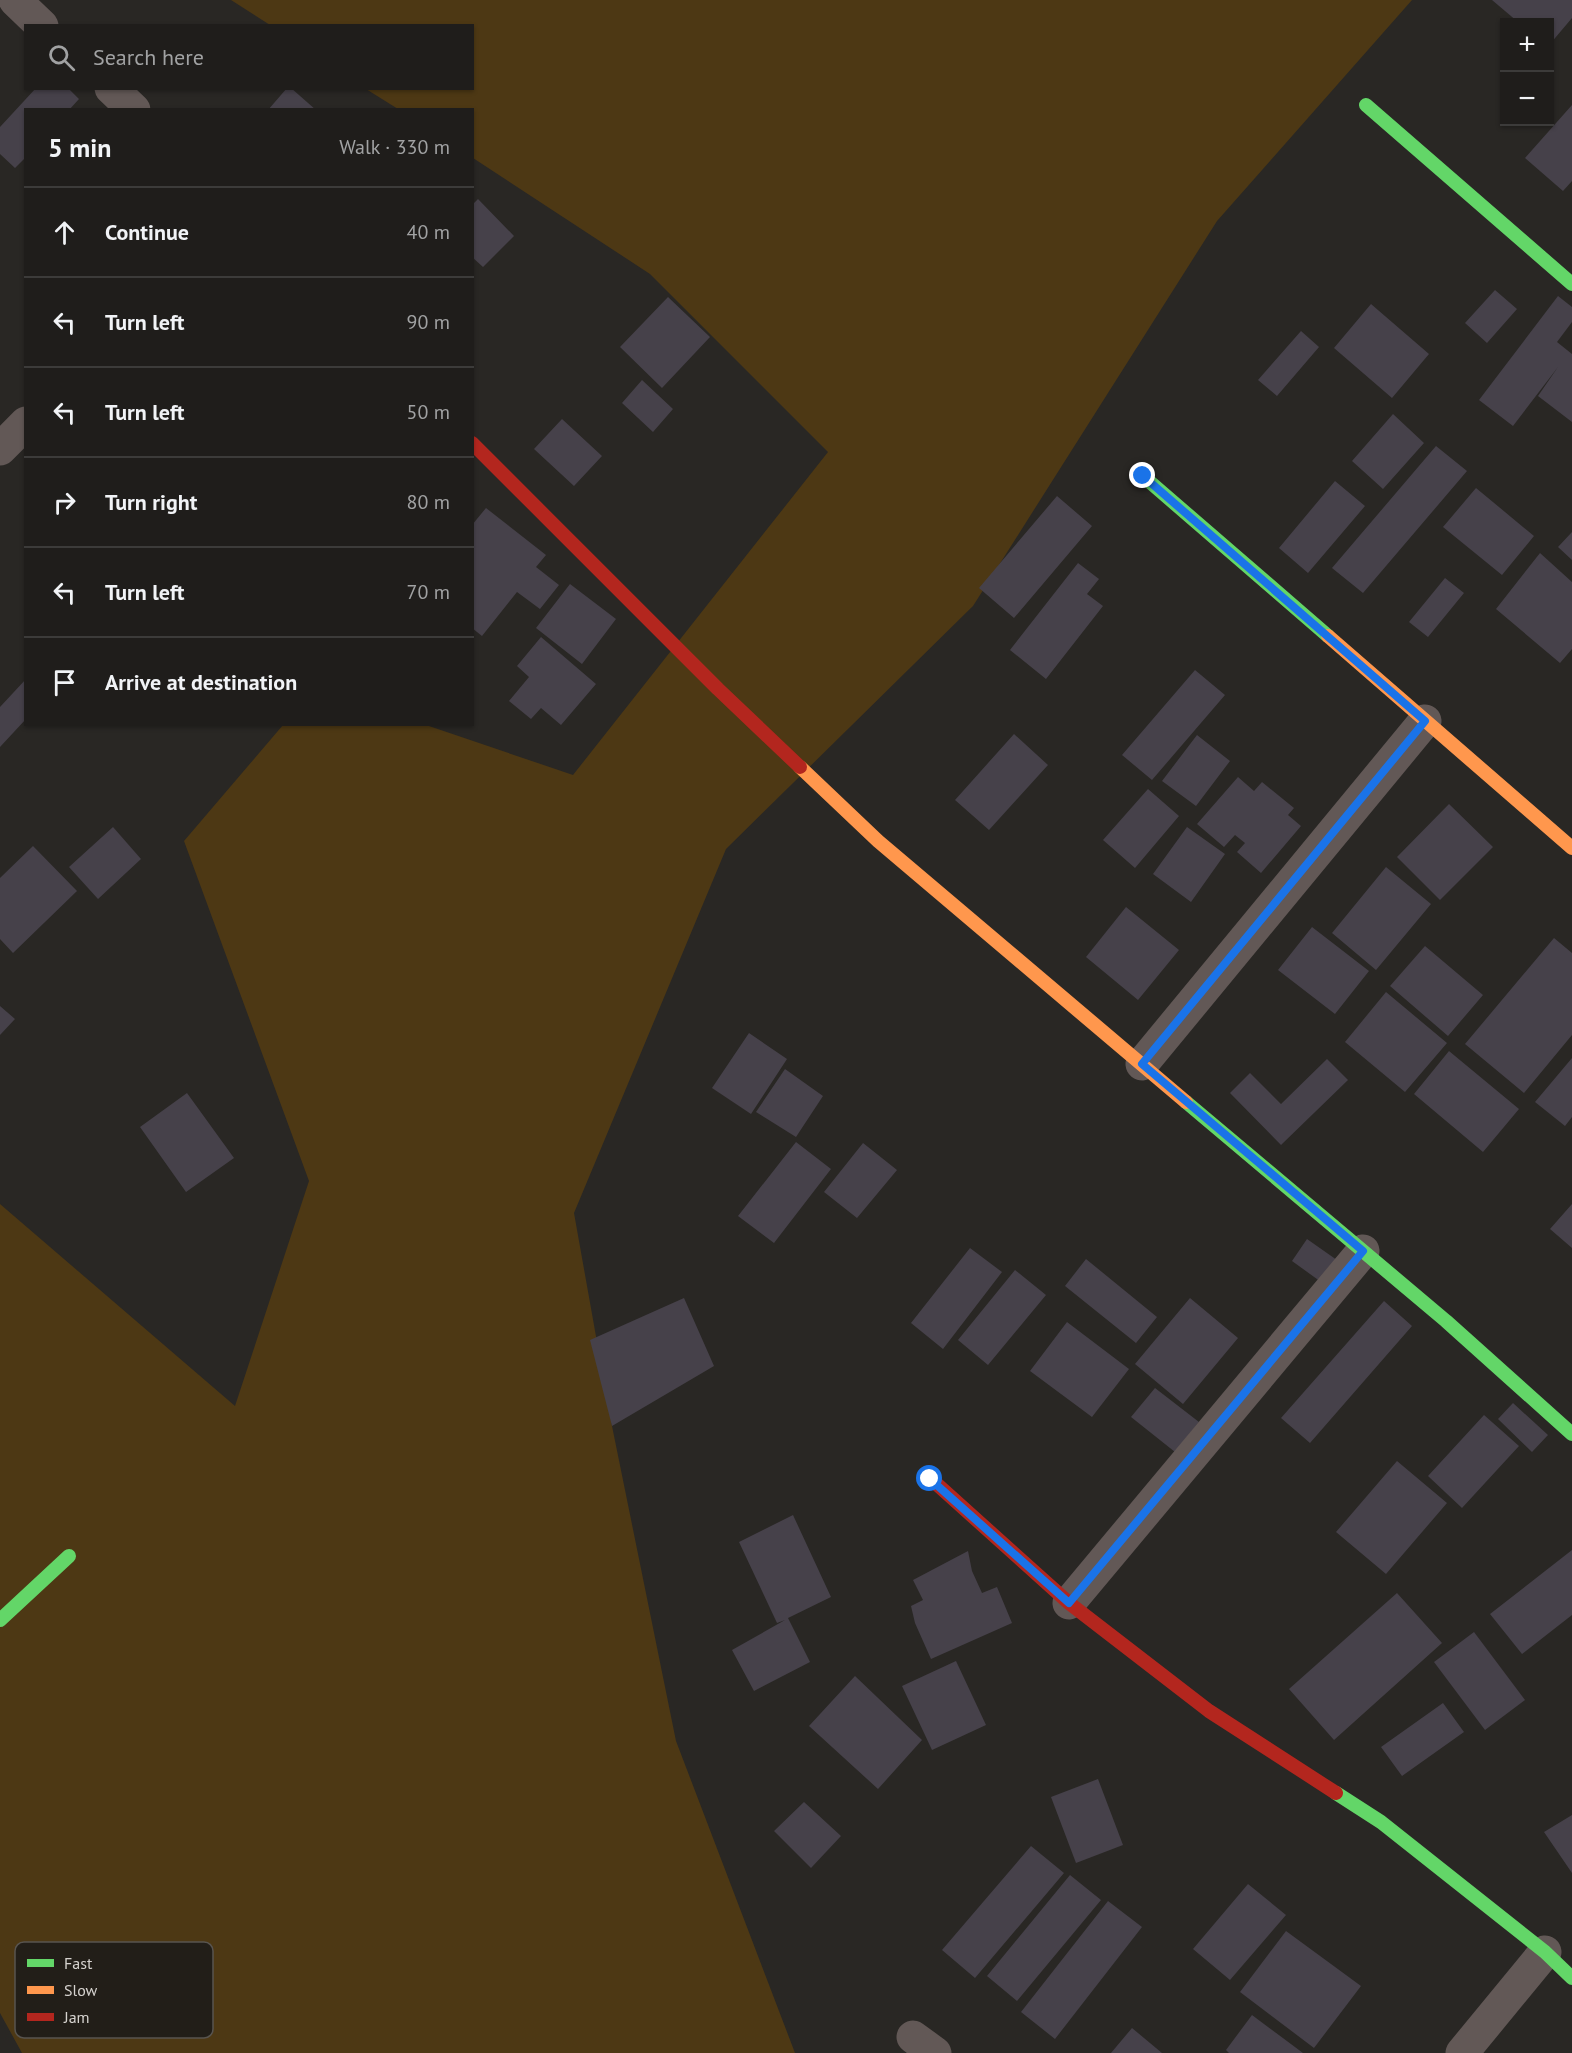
<!DOCTYPE html>
<meta charset="utf-8">
<style>
:root{--surface:#1f1d1b;--page:#2c2a28;--text:#f1f3f6;--muted:#a1a2a3;--line:#3c3b3a}
body{margin:0;font-family:"PT Sans",sans-serif;background:var(--page);color:var(--text)}
.controls{position:absolute;right:18px;top:18px;display:grid;overflow:hidden;border-radius:0px;box-shadow:0 2px 4px #0004}
.controls button{width:54px;height:54px;display:grid;place-items:center;padding:0;border:0;border-bottom:2px solid var(--line);background:var(--surface);color:var(--text);font:30px sans-serif}
.stop{position:absolute;width:18px;height:18px;margin:-14px;border:4px solid #1a73e8;border-radius:50%;background:#fff}
.stop.end{background:#1a73e8;border-color:#fff;box-shadow:0 2px 6px #0008}
.list{margin:0;padding:0;list-style:none}
h2{display:flex;justify-content:space-between;align-items:center;height:78px;margin:0;padding:0 24px;font-size:26px}
h2 small{font-size:20px;font-weight:400;color:var(--muted)}
.list li{display:grid;grid-template-columns:39px 1fr auto;gap:18px;align-items:center;box-sizing:border-box;height:90px;padding:0 24px;border-top:2px solid var(--line)}
.list b{display:block;font-size:22px;white-space:nowrap}
.list em{font-size:20px;font-style:normal;color:var(--muted)}
.icon{flex:none;width:33px;height:33px;fill:none;stroke:currentColor;stroke-width:2;stroke-linecap:round;stroke-linejoin:round}
.map{position:relative;flex:none;width:1572px;height:2053px;overflow:hidden}
.search{position:absolute;background:var(--surface);box-shadow:0 2px 4px #0004;left:24px;top:24px;width:450px;height:66px;display:flex;align-items:center;gap:15px;box-sizing:border-box;padding:0 21px;border-radius:0px;color:var(--muted);font-size:22px}
.panel{position:absolute;background:var(--surface);box-shadow:0 2px 4px #0004;left:24px;top:108px;width:450px;height:618px;border-radius:0px}
.map>svg:first-child{display:block}
.green{fill:#4d3814}
.building{fill:#46414a}
.lines{fill:none;stroke-linecap:round;stroke-linejoin:round}
.street{stroke:#625856;stroke-width:33}
.fast{stroke:#63d668;stroke-width:14}
.slow{stroke:#ff974d;stroke-width:14}
.jam{stroke:#b3261e;stroke-width:14}
.route{stroke:#1a73e8;stroke-width:8}
.key{fill:#221e18;stroke:#58544f;stroke-width:1.5}
.key-label{font-size:16px;fill:#d6d3cf}
</style>
<div class="map">
<svg width="1572" height="2053" viewBox="0 0 1572 2053">
<rect width="100%" height="100%" fill="#292724"/>
<path class="green" d="M231 0H1412L1217 221 973 606 726 849 574 1213 612 1426 676 1741 795 2053H22L0 2013V1204L235 1406 309 1181 184 841 283 725H426L573 775 828 452 650 274 473 158 472 110 398 109 366 89 472 88V26L270 25Z"/>
<path class="building" d="M1492 0H1572V18L1550 44V22H1518Z
M36 88H68L79 99 69 110H26V157L15 168 0 154V127Z
M287 88H291L316 110H268Z
M1572 105V181L1563 191 1525 158Z
M478 199 514 236 483 267 472 257V205Z
M1495 290 1517 309 1487 343 1465 323Z
M1558 296 1572 307V322L1557 342 1572 354V422L1538 396 1558 367 1513 426 1479 400Z
M668 297 710 337 662 388 620 347Z
M1371 304 1429 354 1392 398 1334 348Z
M1301 331 1319 347 1277 396 1258 380Z
M642 380 673 409 653 432 622 403Z
M1393 414 1424 443 1383 489 1352 461Z
M562 419 602 456 574 486 534 449Z
M1436 446 1467 471 1363 593 1332 568Z
M1335 481 1365 506 1308 573 1279 548Z
M1476 488 1534 536 1502 575 1443 527Z
M1057 496 1092 526 1014 618 979 588Z
M486 508 546 555 536 567 559 585 540 609 517 592 482 636 472 628V525Z
M1572 532V560L1558 547Z
M1540 553 1572 582V649L1560 663 1496 609Z
M1078 563 1099 579 1087 594 1103 606 1046 679 1010 650Z
M1445 578 1464 593 1428 637 1409 622Z
M570 584 616 619 582 664 536 628Z
M541 637 596 684 561 725 541 708 531 719 509 701 529 677 517 666Z
M1195 670 1225 695 1152 780 1122 755Z
M26 679V719L0 747V707Z
M1014 734 1048 765 989 830 955 800Z
M1197 735 1230 761 1196 806 1162 781Z
M1238 777 1254 791 1262 782 1294 808 1288 815 1301 826 1261 873 1237 852 1245 843 1235 835 1224 847 1197 824Z
M1148 789 1179 816 1135 868 1103 840Z
M1449 804 1493 847 1440 900 1397 857Z
M113 827 141 859 98 899 69 867Z
M1187 827 1225 854 1191 902 1153 874Z
M33 846 77 891 13 953 0 939V878Z
M1386 867 1431 904 1376 970 1332 933Z
M1126 907 1179 950 1138 1000 1086 957Z
M1312 927 1369 971 1335 1014 1278 970Z
M1554 938 1572 953V1035L1524 1093 1465 1044Z
M1425 946 1483 995 1448 1036 1390 986Z
M1386 992 1447 1043 1405 1092 1345 1042Z
M0 1006 15 1019 0 1035Z
M749 1033 787 1059 751 1114 712 1088Z
M1449 1051 1519 1109 1483 1152 1414 1094Z
M1572 1058V1117L1565 1126 1535 1102Z
M1327 1059 1348 1080 1281 1145 1230 1093 1250 1073 1281 1104Z
M785 1069 823 1096 796 1137 756 1112Z
M187 1093 234 1158 186 1192 140 1127Z
M796 1142 831 1169 774 1243 738 1216Z
M863 1143 897 1170 857 1218 824 1192Z
M1572 1204V1248L1550 1229Z
M1307 1239 1344 1265 1328 1287 1292 1261Z
M970 1248 1002 1272 943 1349 911 1323Z
M1086 1259 1157 1317 1136 1343 1065 1286Z
M1015 1270 1046 1295 988 1365 958 1340Z
M684 1298 714 1366 612 1426 590 1340Z
M1190 1298 1238 1338 1183 1404 1135 1364Z
M1384 1301 1412 1326 1310 1443 1281 1418Z
M1067 1322 1129 1369 1092 1417 1030 1371Z
M1155 1388 1199 1422 1175 1452 1131 1417Z
M1513 1403 1548 1435 1532 1452 1498 1419Z
M1484 1415 1519 1446 1462 1508 1428 1476Z
M1397 1461 1447 1503 1386 1574 1336 1532Z
M793 1515 831 1597 788 1618 810 1662 754 1691 732 1650 785 1620 777 1623 739 1542Z
M1572 1550V1615L1522 1654 1490 1614Z
M968 1551 972 1571 982 1593 997 1587 1012 1623 931 1659 915 1623 911 1606 923 1600 913 1580Z
M1397 1593 1442 1643 1334 1740 1289 1689Z
M1474 1632 1525 1700 1485 1730 1434 1662Z
M956 1661 986 1725 932 1750 902 1686Z
M855 1676 922 1740 878 1789 809 1726Z
M1443 1703 1464 1732 1402 1776 1381 1747Z
M1098 1779 1123 1845 1076 1863 1051 1797Z
M804 1802 841 1836 811 1868 774 1831Z
M1572 1815V1873L1544 1832Z
M1031 1846 1064 1873 975 1978 942 1950Z
M1070 1875 1101 1900 1017 2001 987 1976Z
M1248 1884 1286 1915 1230 1980 1193 1949Z
M1108 1901 1142 1927 1055 2039 1021 2012Z
M1286 1931 1361 1986 1314 2048 1240 1992Z
M1252 2015 1303 2053H1229L1226 2050Z
M1132 2028 1162 2053H1111Z"/>
<g class="lines">
<path class="street" d="M15 0 42 26
M111 88 134 110
M0 449 26 423
M1142 1064 1425 721
M1069 1603 1363 1251
M913 2037 935 2053
M1462 2053 1545 1952"/>
<path class="fast" d="M1366 105 1572 284
M1143 476 1328 636
M1186 1102 1446 1321 1572 1434
M0 1620 69 1556
M1336 1793 1381 1822 1545 1952 1572 1978"/>
<path class="slow" d="M1328 636 1572 848
M800 767 878 841 1186 1102"/>
<path class="jam" d="M472 443 718 689 800 767
M930 1478 1069 1603 1209 1711 1336 1793"/>
</g>
<g class="lines">
<path class="route" d="M930 1479 1069 1603 1363 1251 1142 1064 1425 721 1143 476"/>
</g>
<rect x="15" y="1942" width="198" height="96" rx="9" class="key"/>
<rect x="27" y="1959" width="27" height="8" fill="#63d668"/>
<rect x="27" y="1986" width="27" height="8" fill="#ff974d"/>
<rect x="27" y="2013" width="27" height="8" fill="#b3261e"/>
<g class="key-label">
<text x="64" y="1969">Fast</text>
<text x="64" y="1996">Slow</text>
<text x="64" y="2023">Jam</text>
</g>
</svg>
<div class="controls">
<button>+</button>
<button>−</button>
</div>
<div class="stop" style="left:930px;top:1479px"></div>
<div class="stop end" style="left:1143px;top:476px"></div>
<div class="search"><svg class="icon" aria-label="search" viewBox="0 0 24 24"><circle cx="10" cy="10" r="6"/><path d="M15 15l6 6"/></svg>Search here</div>
<section class="panel">
<h2>5 min<small>Walk · 330 m</small></h2>
<ul class="list">
<li><svg class="icon" aria-label="ahead" viewBox="0 0 24 24"><path d="M12 20V5M6 11l6-6 6 6"/></svg><div><b>Continue</b></div><em>40 m</em></li>
<li><svg class="icon" aria-label="left" viewBox="0 0 24 24"><path d="M17 20v-9H6M10 6l-5 5 5 5"/></svg><div><b>Turn left</b></div><em>90 m</em></li>
<li><svg class="icon" aria-label="left" viewBox="0 0 24 24"><path d="M17 20v-9H6M10 6l-5 5 5 5"/></svg><div><b>Turn left</b></div><em>50 m</em></li>
<li><svg class="icon" aria-label="right" viewBox="0 0 24 24"><path d="M7 20v-9h11M14 6l5 5-5 5"/></svg><div><b>Turn right</b></div><em>80 m</em></li>
<li><svg class="icon" aria-label="left" viewBox="0 0 24 24"><path d="M17 20v-9H6M10 6l-5 5 5 5"/></svg><div><b>Turn left</b></div><em>70 m</em></li>
<li><svg class="icon" aria-label="arrive" viewBox="0 0 24 24"><path d="M6 21V4h12l-3 4 3 4H6"/></svg><div><b>Arrive at destination</b></div></li>
</ul>
</section>
</div>
